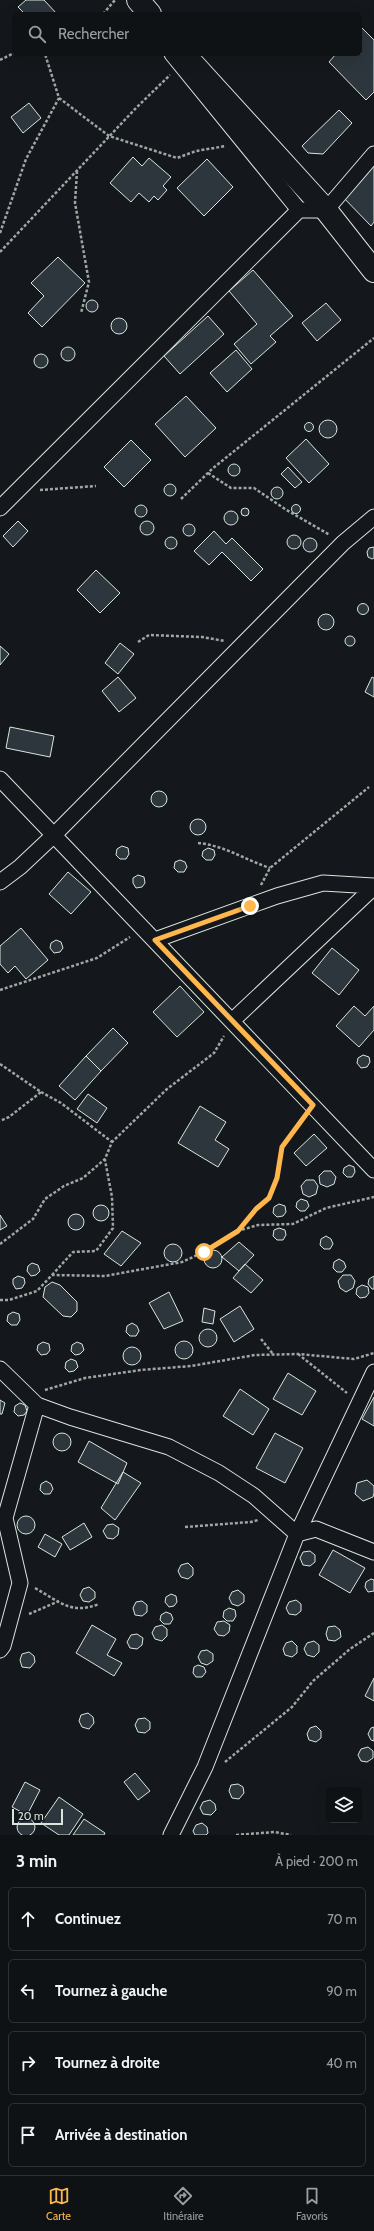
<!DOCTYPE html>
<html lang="fr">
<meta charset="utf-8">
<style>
:root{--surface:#0f1215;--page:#181b1e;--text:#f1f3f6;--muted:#9b9ea0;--line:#2f3234;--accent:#ffb74d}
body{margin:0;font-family:Cabin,sans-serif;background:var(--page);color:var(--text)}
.controls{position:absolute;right:12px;bottom:12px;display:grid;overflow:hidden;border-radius:6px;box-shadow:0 4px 16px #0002}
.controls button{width:36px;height:36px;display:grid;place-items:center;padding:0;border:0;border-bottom:1px solid var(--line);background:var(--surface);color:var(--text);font:20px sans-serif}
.scale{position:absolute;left:12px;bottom:10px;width:51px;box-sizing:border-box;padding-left:4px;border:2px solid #d8e6dc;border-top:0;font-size:11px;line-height:14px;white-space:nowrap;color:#d8e6dc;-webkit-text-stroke:3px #14181c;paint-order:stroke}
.stop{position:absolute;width:12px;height:12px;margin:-9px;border:3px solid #ffb74d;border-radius:50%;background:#fff}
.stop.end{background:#ffb74d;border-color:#fff;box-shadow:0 1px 4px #0008}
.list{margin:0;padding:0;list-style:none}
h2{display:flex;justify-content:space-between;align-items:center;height:52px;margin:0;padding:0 16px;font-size:17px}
h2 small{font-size:13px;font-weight:400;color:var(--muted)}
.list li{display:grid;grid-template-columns:26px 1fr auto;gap:12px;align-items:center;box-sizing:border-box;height:64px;margin:0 8px 8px;padding:0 8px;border:1px solid var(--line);border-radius:6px}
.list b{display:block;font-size:15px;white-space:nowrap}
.list em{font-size:13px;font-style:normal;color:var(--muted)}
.icon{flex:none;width:22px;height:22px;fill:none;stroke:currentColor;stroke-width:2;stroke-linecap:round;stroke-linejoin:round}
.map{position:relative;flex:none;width:374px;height:1835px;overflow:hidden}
.search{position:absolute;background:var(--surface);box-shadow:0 4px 16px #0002;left:12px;right:12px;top:12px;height:44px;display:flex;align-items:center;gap:10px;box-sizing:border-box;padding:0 14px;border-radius:6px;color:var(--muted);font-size:15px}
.sheet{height:340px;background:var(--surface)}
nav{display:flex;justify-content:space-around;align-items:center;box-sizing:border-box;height:56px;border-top:1px solid var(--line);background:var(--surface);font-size:11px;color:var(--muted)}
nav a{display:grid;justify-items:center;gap:2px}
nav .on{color:var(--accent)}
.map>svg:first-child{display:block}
.building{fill:#2c363c;stroke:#d8e6dc}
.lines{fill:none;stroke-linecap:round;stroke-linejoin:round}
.minor-casing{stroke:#d8e6dc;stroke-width:17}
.trunk-casing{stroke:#d8e6dc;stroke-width:24}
.path{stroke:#9da8a2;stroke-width:2.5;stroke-dasharray:3 2;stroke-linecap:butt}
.minor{stroke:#14181c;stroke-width:15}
.trunk{stroke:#14181c;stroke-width:22}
.route{stroke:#ffb74d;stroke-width:5}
</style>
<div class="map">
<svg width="374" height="1835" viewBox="0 0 374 1835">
<rect width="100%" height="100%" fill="#14181c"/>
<path class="building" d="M26 0H44L57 14H25L18 7Z
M362 28 374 40V92L366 100 329 62 336 54H360V31Z
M29 103 41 118 23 133 11 117Z
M339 110 352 123 323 154 308 153 302 146Z
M133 157 142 166 149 158 171 177 163 186 167 190 158 200 154 196 149 202 139 193 131 202 110 183Z
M207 159 233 187 204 216 177 188Z
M374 164V222L371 226 340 194Z
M58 257 85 283 42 327 28 313 44 296 31 283Z
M253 270 293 316 270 336 276 342 251 364 234 344 257 324 229 291Z
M86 306a6 6 0 1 1 12 0a6 6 0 1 1-12 0Z
M326 303 341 320 317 341 302 323Z
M208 316 224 334 180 374 164 356Z
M111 326a8 8 0 1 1 16 0a8 8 0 1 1-16 0Z
M61 354a7 7 0 1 1 14 0a7 7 0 1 1-14 0Z
M236 350 252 369 227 392 210 373Z
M34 361a7 7 0 1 1 14 0a7 7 0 1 1-14 0Z
M186 396 216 428 185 457 155 424Z
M319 429a9 9 0 1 1 18 0a9 9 0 1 1-18 0Z
M304.5 427a4.5 4.5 0 1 1 9 0a4.5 4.5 0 1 1-9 0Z
M306 439 329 464 309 483 286 458Z
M131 440 151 460 124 487 104 467Z
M228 470a6 6 0 1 1 12 0a6 6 0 1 1-12 0Z
M288 467 302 482 295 488 281 474Z
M164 490a6 6 0 1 1 12 0a6 6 0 1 1-12 0Z
M271 493a6 6 0 1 1 12 0a6 6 0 1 1-12 0Z
M291.5 509a4.5 4.5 0 1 1 9 0a4.5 4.5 0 1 1-9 0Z
M135 511a6 6 0 1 1 12 0a6 6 0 1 1-12 0Z
M241 512a4 4 0 1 1 8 0a4 4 0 1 1-8 0Z
M224 518a7 7 0 1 1 14 0a7 7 0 1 1-14 0Z
M18 521 28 531 13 547 3 536Z
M140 528a7 7 0 1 1 14 0a7 7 0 1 1-14 0Z
M183 530a6 6 0 1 1 12 0a6 6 0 1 1-12 0Z
M214 531 226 544 232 538 263 569 251 581 222 552 209 565 194 551Z
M287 542a7 7 0 1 1 14 0a7 7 0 1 1-14 0Z
M165 543a6 6 0 1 1 12 0a6 6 0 1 1-12 0Z
M303 545a7 7 0 1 1 14 0a7 7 0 1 1-14 0Z
M374 547V558L372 559 368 557 367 552 369 548Z
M96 570 120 593 100 613 77 590Z
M357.5 609a5.5 5.5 0 1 1 11 0a5.5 5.5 0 1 1-11 0Z
M318 622a8 8 0 1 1 16 0a8 8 0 1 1-16 0Z
M345 641a5 5 0 1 1 10 0a5 5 0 1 1-10 0Z
M120 643 134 654 118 674 105 663Z
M0 646 9 654 0 665Z
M118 677 136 698 119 712 102 691Z
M372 677 374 678V697L365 692Z
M10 727 54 736 50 757 6 748Z
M151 799a8 8 0 1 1 16 0a8 8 0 1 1-16 0Z
M190 827a8 8 0 1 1 16 0a8 8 0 1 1-16 0Z
M122 846 128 848 129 854 126 859H120L116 855 117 849Z
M208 848 214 850 215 855 212 860H206L202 856 203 851Z
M180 860 185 862 187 867 184 872H178L174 868 175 862Z
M68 872 91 892 71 914 49 894Z
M138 875 144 877 145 883 142 887 136 888 133 883V878Z
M21 928 48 960 26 979 15 966 8 973 0 964V946Z
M56 940 61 942 63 948 60 952 54 953 50 948 51 943Z
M332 948 359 970 339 995 312 973Z
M180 986 204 1012 177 1037 153 1012Z
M354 1006 365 1016 374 1006V1030L359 1047 336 1026Z
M113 1028 128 1043 101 1071 86 1056Z
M363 1055 369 1057 370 1062 367 1067 361 1068 357 1063 358 1058Z
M86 1056 101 1071 75 1100 59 1086Z
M88 1094 107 1108 97 1123 77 1109Z
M200 1106 226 1122 215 1140 229 1149 218 1167 178 1143Z
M314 1134 327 1148 306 1166 294 1153Z
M349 1165 354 1167 355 1172 352 1177H347L343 1173 344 1168Z
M324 1171H331L336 1177 334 1184 327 1187 320 1184 319 1176Z
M306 1180H314L318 1186 316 1194 309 1197 303 1194 301 1186Z
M301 1199 307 1201 309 1206 305 1211H300L296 1207 297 1202Z
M279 1204 285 1206 286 1212 283 1216 277 1217 273 1213 274 1207Z
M93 1213a8 8 0 1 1 16 0a8 8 0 1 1-16 0Z
M68 1222a8 8 0 1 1 16 0a8 8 0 1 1-16 0Z
M0 1215 7 1226 0 1230Z
M279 1228 285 1230 286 1235 283 1240H277L273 1236 274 1230Z
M122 1231 141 1243 121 1266 104 1254Z
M326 1236 331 1239 333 1244 330 1249H324L320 1245 321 1239Z
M239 1242 254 1255 239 1271 222 1257Z
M164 1253a9 9 0 1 1 18 0a9 9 0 1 1-18 0Z
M204 1259a9 9 0 1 1 18 0a9 9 0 1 1-18 0Z
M339 1259 344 1262 346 1267 342 1272H337L333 1268 334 1262Z
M32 1263 38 1265 40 1271 36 1275 31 1276 27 1271 28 1266Z
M245 1264 263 1280 251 1293 233 1278Z
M343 1275H351L355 1281 353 1288 346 1292 340 1288 338 1281Z
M18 1276 24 1278 25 1283 22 1288 16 1289 13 1284V1279Z
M374 1276V1289H372L368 1284 369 1279Z
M52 1282 60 1285 77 1302V1311L71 1317 63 1316 43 1297 45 1287Z
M362 1285 368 1287 369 1293 366 1297 360 1298 356 1294 357 1288Z
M169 1292 183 1321 164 1329 149 1303Z
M240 1306 254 1329 234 1342 220 1319Z
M204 1308 215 1311 213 1324 202 1322Z
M13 1312 19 1314 20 1320 17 1325H11L7 1321 8 1315Z
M132 1323 137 1326 139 1331 136 1336H130L126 1332 127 1326Z
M199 1338a9 9 0 1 1 18 0a9 9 0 1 1-18 0Z
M175 1350a9 9 0 1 1 18 0a9 9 0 1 1-18 0Z
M43 1342 49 1344 50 1350 47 1354 41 1355 37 1350 38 1345Z
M77 1342 82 1344 84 1350 80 1354 75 1355 71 1351 72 1345Z
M123 1356a9 9 0 1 1 18 0a9 9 0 1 1-18 0Z
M71 1359 76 1361 78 1367 74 1371 69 1372 65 1368 66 1362Z
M288 1373 316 1391 302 1415 273 1399Z
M240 1389 269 1409 253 1435 223 1416Z
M374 1397V1426L362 1419Z
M0 1400 5 1403 2 1414H0Z
M20 1403 25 1405 27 1411 24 1415 18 1416 14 1412 15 1406Z
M275 1433 303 1448 285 1483 256 1468Z
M53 1442a9 9 0 1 1 18 0a9 9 0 1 1-18 0Z
M89 1441 127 1463 118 1484 78 1462Z
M123 1472 141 1483 115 1520 101 1508Z
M367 1480 374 1486V1493L373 1497 363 1501 355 1494 357 1483Z
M46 1481 51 1484 53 1489 50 1494H44L40 1490 41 1484Z
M17 1525a9 9 0 1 1 18 0a9 9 0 1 1-18 0Z
M84 1523 92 1537 70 1550 62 1537Z
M113 1524 119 1528 118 1535 113 1539 107 1538 103 1531 107 1525Z
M45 1534 62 1544 55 1557 38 1547Z
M333 1550 365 1568 350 1593 319 1575Z
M310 1551 315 1555V1562L310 1566 303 1565 300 1558 303 1552Z
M188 1563 193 1568V1575L188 1579 181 1577 178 1571 181 1565Z
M371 1579 374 1580V1591L368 1592 365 1587 366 1582Z
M89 1587 95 1592V1598L89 1602 83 1601 80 1595 83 1589Z
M238 1590 244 1595V1602L238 1606 232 1604 229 1598 232 1592Z
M171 1594 176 1596 177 1602 174 1606 169 1607 165 1602 166 1597Z
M296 1600 301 1604V1611L296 1615 289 1614 286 1608 289 1602Z
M142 1601 147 1605V1612L142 1616 135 1615 133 1608 136 1602Z
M229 1608 235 1610 236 1616 233 1621H227L223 1617 224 1611Z
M166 1612 171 1614 173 1619 170 1624H164L160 1620 161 1615Z
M224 1621 230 1625 229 1632 224 1636 218 1635 214 1629 217 1622Z
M92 1625 116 1639 107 1655 122 1663 114 1676 76 1653Z
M162 1625 167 1629V1636L162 1641 155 1639 152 1633 155 1627Z
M335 1626 340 1630 341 1637 335 1641 328 1640 326 1634 328 1627Z
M137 1634 143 1638 142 1645 137 1649 130 1648 127 1642 131 1635Z
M292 1641 297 1646V1653L292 1657 285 1655 283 1649 286 1643Z
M314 1641 319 1645V1652L314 1657 307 1655 304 1649 307 1643Z
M207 1650 213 1654V1661L207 1665 201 1663 198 1657 201 1651Z
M29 1652 34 1656 35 1662 30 1668 22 1667 20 1660 22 1654Z
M198 1665 204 1667 206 1672 202 1677H196L193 1673 194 1667Z
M374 1678V1701L365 1696Z
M88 1713 93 1717 94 1723 89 1729 82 1727 79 1721 81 1715Z
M145 1718 150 1722V1729L145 1733 138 1732 135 1725 138 1719Z
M316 1726 321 1731V1738L316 1742 309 1740 307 1734 310 1728Z
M374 1727V1741L371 1740 368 1734 371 1728Z
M368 1747 373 1751V1758L367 1762 361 1761 358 1755 361 1749Z
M135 1773 150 1791 138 1800 124 1782Z
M25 1782 40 1790 27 1815 12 1807Z
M238 1784 243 1787 244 1793 239 1799 232 1798 229 1791 231 1785Z
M59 1797 83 1814 69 1835H59L41 1823Z
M210 1800 215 1804 216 1810 211 1815 203 1814 200 1808 203 1802Z
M17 1827a9 9 0 1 1 18 0a9 9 0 1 1-18 0Z
M84 1819 105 1833 104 1835H73Z
M202 1823 207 1827 208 1833 206 1835H195L193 1831 196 1825Z"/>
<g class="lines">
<g class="minor-casing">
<path id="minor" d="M172 54 299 210
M0 508 299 210H326L374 154
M0 779 374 1170
M0 882 20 867 54 835 343 543 374 517
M155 940 277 896 323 883 374 886
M232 1021 374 887
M0 1369 37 1405 70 1417 169 1447 219 1473 254 1496 297 1534 316 1529 374 1552
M0 1650 3 1646 20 1583 5 1518 37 1405
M171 1835 205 1767 297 1534 374 1372"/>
</g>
<g class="trunk-casing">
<path id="trunk" d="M138 0 150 14
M184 54 326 210 374 271"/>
</g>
<path class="path" d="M103 14 115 0
M0 60 14 53
M59 98 109 136 177 158 196 151 226 146
M77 171 75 203 89 282 81 313
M0 233 26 159 59 98 45 54
M0 252 136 108 170 75
M208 473 231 488H254L285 509 330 535
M40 490 96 486
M181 499 212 469 374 338
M138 642 149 635 202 637 225 641
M198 843C223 845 246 860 270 868
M261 885 270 868 369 787
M0 990 97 958 130 937
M0 1064 41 1092 9 1117 0 1121
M41 1092 61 1103 112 1142
M238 1231 256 1209 269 1198 277 1178 282 1147 304 1118
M0 1244 33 1219 45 1199 64 1186 83 1178 105 1159 112 1142 167 1089 214 1053 224 1036
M52 1275 73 1252 96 1251 113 1228 112 1197 105 1160
M0 1300H9L37 1291 52 1275 105 1276 182 1262 204 1252 238 1231 258 1225 293 1224 326 1208 374 1197
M261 1339 273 1354
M298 1354 347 1393
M45 1390 85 1378 141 1370 191 1366 255 1355 298 1354 354 1359 374 1353
M185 1527 251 1522 258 1520
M35 1588C60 1602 71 1615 99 1604
M29 1614 59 1601
M225 1762 292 1707 313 1681 350 1649 374 1633
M236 1835 274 1832 291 1835"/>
<use href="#minor" class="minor"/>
<use href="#trunk" class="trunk"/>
</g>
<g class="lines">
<path class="route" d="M204 1252 238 1231 256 1209 269 1198 277 1178 282 1147 313 1105 155 940 250 906"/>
</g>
</svg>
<div class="controls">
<button><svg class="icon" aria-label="layers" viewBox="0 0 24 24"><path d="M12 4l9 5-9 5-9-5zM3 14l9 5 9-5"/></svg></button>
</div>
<div class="scale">20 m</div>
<div class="stop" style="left:204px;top:1252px"></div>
<div class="stop end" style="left:250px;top:906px"></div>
<div class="search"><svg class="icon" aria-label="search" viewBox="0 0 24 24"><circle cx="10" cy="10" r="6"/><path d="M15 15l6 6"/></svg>Rechercher</div>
</div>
<section class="sheet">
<h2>3 min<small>À pied · 200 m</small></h2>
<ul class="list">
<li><svg class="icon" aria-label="ahead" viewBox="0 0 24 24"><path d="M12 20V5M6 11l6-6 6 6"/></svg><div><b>Continuez</b></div><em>70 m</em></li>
<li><svg class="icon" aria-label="left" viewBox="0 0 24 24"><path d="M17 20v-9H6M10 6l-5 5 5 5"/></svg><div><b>Tournez à gauche</b></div><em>90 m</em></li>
<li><svg class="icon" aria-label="right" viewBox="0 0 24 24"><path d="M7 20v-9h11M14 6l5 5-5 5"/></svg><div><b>Tournez à droite</b></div><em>40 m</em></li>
<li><svg class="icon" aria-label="arrive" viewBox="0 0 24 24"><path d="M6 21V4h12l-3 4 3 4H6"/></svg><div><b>Arrivée à destination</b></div></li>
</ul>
</section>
<nav>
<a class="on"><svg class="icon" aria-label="map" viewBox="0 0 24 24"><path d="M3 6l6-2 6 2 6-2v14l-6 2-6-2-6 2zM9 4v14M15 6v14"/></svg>Carte</a>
<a><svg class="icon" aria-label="directions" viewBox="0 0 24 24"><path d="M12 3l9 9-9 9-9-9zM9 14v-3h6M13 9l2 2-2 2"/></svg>Itinéraire</a>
<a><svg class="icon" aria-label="saved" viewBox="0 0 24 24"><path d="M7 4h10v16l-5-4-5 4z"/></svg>Favoris</a>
</nav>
